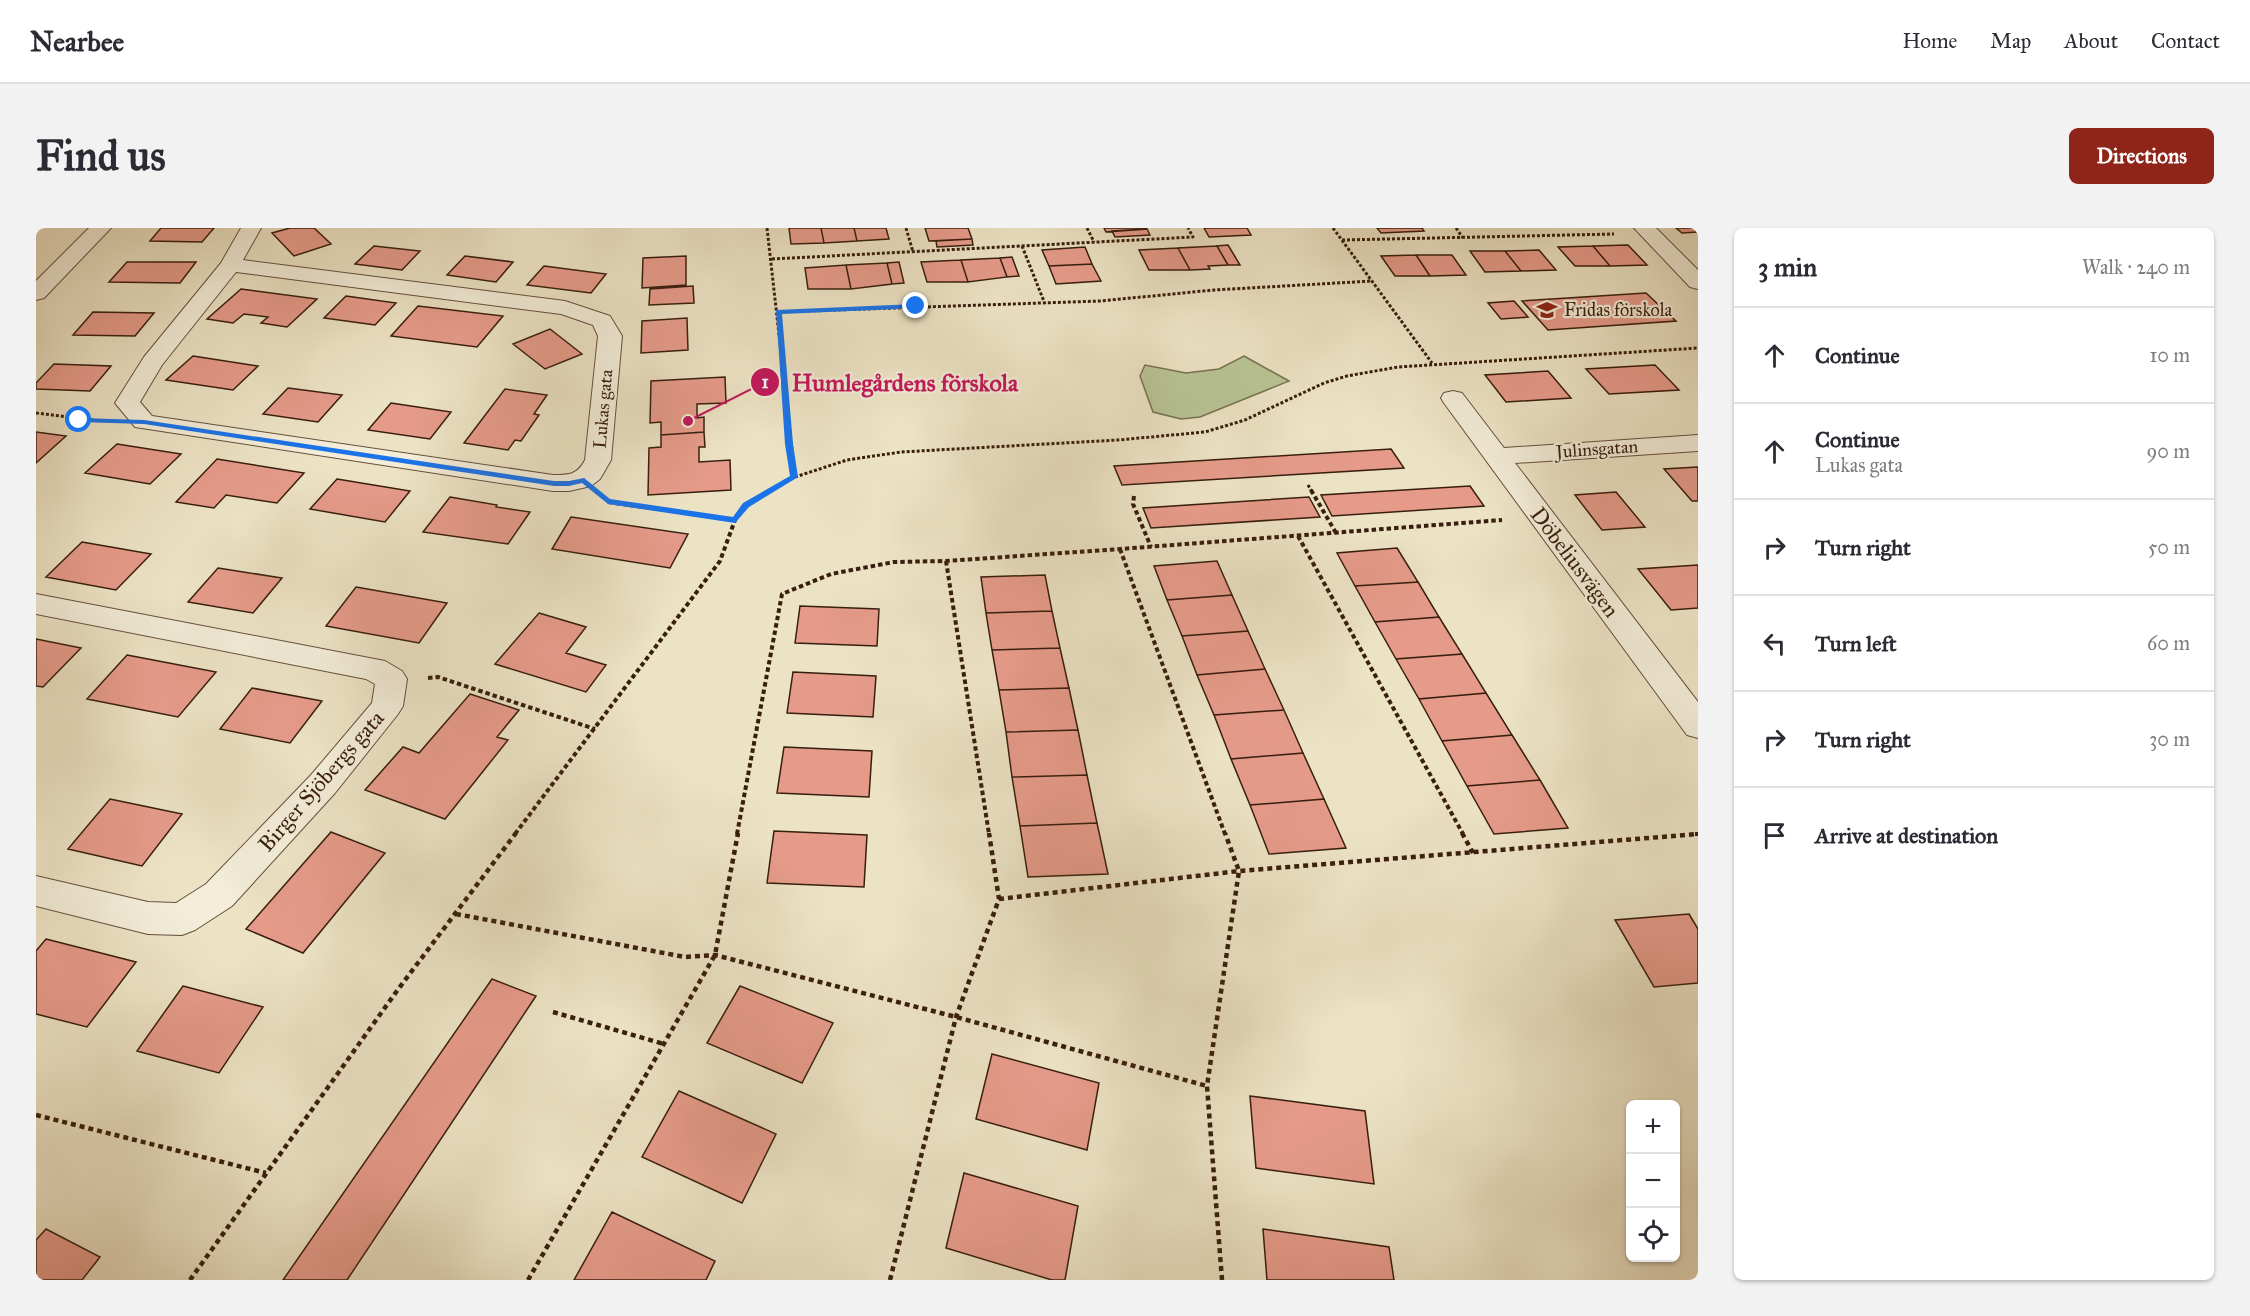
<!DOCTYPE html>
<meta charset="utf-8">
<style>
:root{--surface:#fff;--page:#f2f2f3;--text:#2b2b33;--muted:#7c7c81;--line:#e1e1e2;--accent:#8f2418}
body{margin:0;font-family:"IM FELL Great Primer",serif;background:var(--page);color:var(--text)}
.controls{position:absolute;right:18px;bottom:18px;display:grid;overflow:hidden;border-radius:9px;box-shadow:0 2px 4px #0004}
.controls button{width:54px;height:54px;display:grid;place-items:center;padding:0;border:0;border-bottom:2px solid var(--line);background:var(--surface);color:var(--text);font:30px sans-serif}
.stop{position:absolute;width:18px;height:18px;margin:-14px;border:4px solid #1a73e8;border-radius:50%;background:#fff}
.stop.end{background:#1a73e8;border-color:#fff;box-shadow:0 2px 6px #0008}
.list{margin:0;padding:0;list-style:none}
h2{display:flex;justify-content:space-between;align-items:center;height:78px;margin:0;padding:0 24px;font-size:26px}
h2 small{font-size:20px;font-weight:400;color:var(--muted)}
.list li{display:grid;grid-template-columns:39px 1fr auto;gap:18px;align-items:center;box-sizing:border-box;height:96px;padding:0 24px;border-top:2px solid var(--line)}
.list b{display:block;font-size:22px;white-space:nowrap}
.list p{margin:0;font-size:20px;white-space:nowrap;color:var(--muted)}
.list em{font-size:20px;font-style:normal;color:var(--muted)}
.icon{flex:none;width:33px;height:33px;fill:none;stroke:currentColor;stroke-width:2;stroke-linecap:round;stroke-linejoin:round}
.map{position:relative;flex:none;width:1662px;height:1052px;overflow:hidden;border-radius:9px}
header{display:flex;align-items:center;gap:36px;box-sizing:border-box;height:84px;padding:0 30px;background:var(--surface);border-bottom:2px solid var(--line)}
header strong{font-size:28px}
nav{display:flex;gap:33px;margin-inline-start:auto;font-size:21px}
.intro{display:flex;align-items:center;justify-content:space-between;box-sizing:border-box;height:144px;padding:0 36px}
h1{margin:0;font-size:42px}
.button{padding:15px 27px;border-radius:9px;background:var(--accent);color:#fff;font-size:21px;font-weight:700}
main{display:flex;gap:36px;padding:0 36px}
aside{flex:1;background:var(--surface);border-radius:9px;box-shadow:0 2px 4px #0004}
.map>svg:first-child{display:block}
.green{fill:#b8c495;stroke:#787152;stroke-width:1.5}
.building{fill:#e69b8a;stroke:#381e0e;stroke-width:1.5}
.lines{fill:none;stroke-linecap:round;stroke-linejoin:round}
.street-casing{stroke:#654f3c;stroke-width:2}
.path-far2{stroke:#381e0e;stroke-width:3;stroke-dasharray:3 2;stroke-linecap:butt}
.path-far1{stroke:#381e0e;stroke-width:4;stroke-dasharray:4.5 3;stroke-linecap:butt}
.path{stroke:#381e0e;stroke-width:4.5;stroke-dasharray:5 4;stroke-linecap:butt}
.street{fill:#f3edd9;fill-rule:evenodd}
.route{fill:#1a73e8}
.labels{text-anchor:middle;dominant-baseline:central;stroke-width:4.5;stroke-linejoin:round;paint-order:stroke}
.far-poi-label{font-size:18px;fill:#381e0e;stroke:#f3edd9;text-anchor:start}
.far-street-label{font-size:18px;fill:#381e0e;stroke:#f3edd9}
.street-label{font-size:22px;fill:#381e0e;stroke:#f3edd9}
.leader{fill:none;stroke:#c2185b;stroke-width:2}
.callout-dot{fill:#c2185b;stroke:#f3edd9;stroke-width:2}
.mark-label{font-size:18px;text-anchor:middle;font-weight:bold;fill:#fff}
.callout-label{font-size:24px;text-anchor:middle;font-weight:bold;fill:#c2185b;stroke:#f3edd9;stroke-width:4.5;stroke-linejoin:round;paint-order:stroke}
</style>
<header>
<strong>Nearbee</strong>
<nav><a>Home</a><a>Map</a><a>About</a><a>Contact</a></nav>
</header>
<div class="intro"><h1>Find us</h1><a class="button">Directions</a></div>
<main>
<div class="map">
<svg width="1662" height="1052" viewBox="0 0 1662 1052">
<rect width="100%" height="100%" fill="#ece3c5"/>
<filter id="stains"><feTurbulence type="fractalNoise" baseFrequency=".00333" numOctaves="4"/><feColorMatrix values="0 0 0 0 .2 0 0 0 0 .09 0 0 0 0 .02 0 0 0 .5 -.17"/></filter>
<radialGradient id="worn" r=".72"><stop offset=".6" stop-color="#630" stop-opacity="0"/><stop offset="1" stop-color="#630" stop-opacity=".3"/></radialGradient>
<path class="green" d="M1208 128 1253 153 1164 189 1145 191 1117 184 1104 148 1109 137 1150 145 1183 141Z"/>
<path class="building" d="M125 0H178L166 14 114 13Z
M254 0H278L295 16 258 28 236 5Z
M753 0H785L788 15 755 16Z
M785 0H818L821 13 788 15Z
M818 0H850L853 11 821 13Z
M889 0H932L936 11 893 13Z
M1068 0H1110L1111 1 1070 4Z
M1168 0H1211L1215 7 1173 9Z
M1341 0H1386L1388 3 1345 5Z
M1640 0H1662V4L1646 5Z
M1111 1 1114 7 1079 9 1076 3Z
M936 11 937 17 901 19 900 13Z
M1192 17 1204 37H1192L1181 18Z
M1592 17 1611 37 1574 38 1557 18Z
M338 18 384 23 366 42 319 36Z
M1181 18 1192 37 1172 38 1174 41 1154 42 1142 20Z
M1557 18 1574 38H1539L1522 19Z
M1049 19 1056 36 1013 38 1006 22Z
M1142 20 1154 42H1113L1103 22Z
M1503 22 1520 42 1485 43 1469 23Z
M1434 23H1469L1485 43 1449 44Z
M1380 27 1394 48H1359L1345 28Z
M1380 27H1416L1430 47 1394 48Z
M429 28 477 34 460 54 411 47Z
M650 28V57L606 60 607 30Z
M976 29 983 48 971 49 964 30Z
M964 30 971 49 932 54 925 32Z
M925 32 932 54H891L885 34Z
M91 34H160L144 55 73 54Z
M863 34 868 55 856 56 851 35Z
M851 35 856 56 815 61 810 37Z
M1056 36 1065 53 1020 56 1013 38Z
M810 37 815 61H772L769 40Z
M508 38 570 46 555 65 491 57Z
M657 58 658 75 613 77 614 61Z
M205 61 281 71 251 99 225 95 232 89 208 86 197 95 171 91Z
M1610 65 1640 93 1512 102 1486 73Z
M310 68 360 75 339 97 288 90Z
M1478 73 1492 89 1465 91 1452 75Z
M382 78 467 88 441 119 355 108Z
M57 84 118 85 99 108 37 107Z
M651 90 652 122 605 125 606 93Z
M514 101 546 126 509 141 477 116Z
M157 128 222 138 197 162 130 152Z
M18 136 75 138 54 163 0 161V155Z
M1619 137 1643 162 1573 166 1550 141Z
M1512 143 1535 170 1470 174 1449 147Z
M689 149 690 175 661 176V190L668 189V204L625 207V194L614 195 615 153Z
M252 160 306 167 282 194 227 186Z
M469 161 511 167 498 186 503 187 485 213 479 212 472 222 428 215Z
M355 175 415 184 394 211 332 202Z
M0 204 30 208 0 235Z
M668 204 669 219H663V234L694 232 695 262 612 267 613 220 625 219V207Z
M81 216 145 226 114 256 49 245Z
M1355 221 1368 240 1086 257 1078 238Z
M181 231 268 245 241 275 190 267 178 280 140 274Z
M1662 239V273H1656L1628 241Z
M301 251 374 263 349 294 274 281Z
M1434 258 1448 278 1296 288 1285 267Z
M1580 264 1609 299 1566 302 1539 267Z
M414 269 461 277 460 279 494 284 472 316 387 304Z
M1273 269 1284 289 1115 300 1107 280Z
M535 289 652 306 634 340 516 321Z
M46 314 115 326 80 362 10 349Z
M1361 320 1382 354 1319 358 1301 325Z
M1181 333 1196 367 1131 372 1118 338Z
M1662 337V380L1635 382 1602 341Z
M182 340 246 350 217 385 152 374Z
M1009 347 1016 383 950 385 945 349Z
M1382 354 1403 389 1339 394 1319 358Z
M320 359 411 375 383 415 290 398Z
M1196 367 1212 403 1146 408 1131 372Z
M764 378 843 381 841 418 759 415Z
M1016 383 1024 420 956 422 950 385Z
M503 385 550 399 530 425 570 437 550 464 459 436Z
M1403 389 1426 426 1360 431 1339 394Z
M1212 403 1229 441 1161 447 1146 408Z
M0 411 45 420 7 459 0 458Z
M1024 420 1033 460 963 462 956 422Z
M1426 426 1450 465 1383 471 1360 431Z
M91 427 180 444 142 489 51 471Z
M1229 441 1248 482 1178 487 1161 447Z
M757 444 840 448 837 489 751 485Z
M216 460 286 473 254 515 184 501Z
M1033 460 1042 502 970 504 963 462Z
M1450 465 1476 507 1406 513 1383 471Z
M434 466 483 482 461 509 472 512 409 591 329 562 367 519 383 525Z
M1248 482 1267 525 1195 531 1178 487Z
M1042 502 1051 547 976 549 970 504Z
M1476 507 1504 552 1431 558 1406 513Z
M748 519 836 523 833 569 741 565Z
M1267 525 1288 571 1214 577 1195 531Z
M1051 547 1061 595 984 598 976 549Z
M1504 552 1532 600 1458 606 1431 558Z
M74 571 146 586 106 638 32 621Z
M1288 571 1310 620 1233 626 1214 577Z
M1061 595 1072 646 992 649 984 598Z
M738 603 831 607 828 659 731 655Z
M295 604 349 625 267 725 210 701Z
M1653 686 1662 701V755L1618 759 1579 692Z
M10 711 100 734 51 799 0 786V723Z
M456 751 500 768 311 1052H247Z
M147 758 227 779 183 845 101 823Z
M704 758 797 795 766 855 671 815Z
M956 826 1063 855 1051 922 940 891Z
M643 863 740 906 706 975 606 929Z
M1214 868 1329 883 1338 956 1220 940Z
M928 945 1042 978 1029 1052H1016L910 1020Z
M576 984 679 1033 670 1052H538Z
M10 1001 64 1029 46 1052H0V1012Z
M1227 1001 1353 1019 1358 1052H1231Z"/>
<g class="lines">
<g class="street-casing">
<path id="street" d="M53 0H75L8 70 0 72V53Z
M205 0H225L207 32 529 73 574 88 586 108 575 232 564 251 555 258 533 263H517L99 199 79 175 108 129 185 35ZM200 44 525 86 557 97 562 108 549 232C541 247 533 247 517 247L116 188 104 174 126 137Z
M1598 0H1620L1662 42V61L1654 59Z
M1417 163 1426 165 1468 220 1662 207V223L1479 235 1662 474V510L1651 507 1408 175 1405 170 1408 165Z
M0 366 349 433 366 443 371 451 367 478 362 486 299 565 196 678 159 702 146 707 112 706 0 678V648L112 674 140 675 170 656 275 547 336 475 339 456 330 451 0 386Z"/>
</g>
<path class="path-far2" d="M731 0 759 249
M870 0 877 24
M1051 0 1058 14
M1297 0 1396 135
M1420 0 1427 10
M1306 12 1578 6
M986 18 1009 76
M736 31 1157 9 1152 0
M742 84 1064 73 1178 62 1336 53
M0 185 65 193
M1272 257 1276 264
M733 264 759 249 811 232 865 224 1082 212 1169 204 1209 192 1288 155 1311 148 1362 139 1662 120"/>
<path class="path-far1" d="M1275 262 1300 305
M1098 268 1097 276 1115 319
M572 274 699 292
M1262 308 1427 606
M1084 321 1189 606
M910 333 953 606
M392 450 402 449 559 501
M479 606 684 333 699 292 710 277 736 262
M701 606 746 366 795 346 858 334 910 333 1084 321 1466 292
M1659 606H1662"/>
<path class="path" d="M1426 605 1437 625
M963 671 1203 643 1662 606
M420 686 649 729 679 727 920 789 1171 858
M517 784 628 816
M0 887 230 945
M154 1052 363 760 480 605
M492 1052 679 727 702 605
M854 1052 920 789 963 671 953 605
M1186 1052 1171 858 1203 643 1189 605"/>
<use href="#street" class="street"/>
</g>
<path class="route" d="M880 76 883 80 746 86 757 216 762 249 713 279 699 295 572 276 546 255 533 258H518L108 196 43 194 39 192 43 190 108 192 518 253H533L548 250 574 271 697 289 707 275 754 248 749 216 740 82Z"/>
<defs>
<g id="school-bare" transform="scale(1.62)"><path d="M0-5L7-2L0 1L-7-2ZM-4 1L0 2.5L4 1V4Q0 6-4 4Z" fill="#8f2418" stroke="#f3edd9" stroke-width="2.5" paint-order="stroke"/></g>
</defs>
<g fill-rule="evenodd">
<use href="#school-bare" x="1511" y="82"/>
</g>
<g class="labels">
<g class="far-poi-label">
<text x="1528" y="82">Fridas förskola</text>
</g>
<g class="far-street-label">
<text transform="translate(567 181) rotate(-85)">Lukas gata</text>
<text transform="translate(1561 221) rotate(-4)">Julinsgatan</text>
</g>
<g class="street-label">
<text transform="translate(1539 334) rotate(53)">Döbeliusvägen</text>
<text transform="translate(285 553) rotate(-49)">Birger Sjöbergs gata</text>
</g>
</g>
<path class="leader" d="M652 193L729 154"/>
<g class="callout-dot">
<circle cx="652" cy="193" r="6"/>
<circle cx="729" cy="154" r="15"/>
</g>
<g class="mark-label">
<text x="729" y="160">1</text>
</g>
<g class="callout-label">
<text x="869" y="163">Humlegårdens förskola</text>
</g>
<rect width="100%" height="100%" filter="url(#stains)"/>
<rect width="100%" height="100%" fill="url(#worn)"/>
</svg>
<div class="controls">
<button>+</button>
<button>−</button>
<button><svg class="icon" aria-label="locate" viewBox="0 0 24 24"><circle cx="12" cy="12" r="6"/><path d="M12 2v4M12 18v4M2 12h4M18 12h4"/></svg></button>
</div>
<div class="stop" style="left:43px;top:192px"></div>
<div class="stop end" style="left:880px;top:78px"></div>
</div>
<aside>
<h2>3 min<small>Walk · 240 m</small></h2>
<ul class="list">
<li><svg class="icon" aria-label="ahead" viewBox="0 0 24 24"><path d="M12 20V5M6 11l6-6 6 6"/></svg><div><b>Continue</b></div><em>10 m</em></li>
<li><svg class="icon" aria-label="ahead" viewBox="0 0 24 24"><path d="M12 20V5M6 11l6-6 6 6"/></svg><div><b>Continue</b><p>Lukas gata</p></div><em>90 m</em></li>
<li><svg class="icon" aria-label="right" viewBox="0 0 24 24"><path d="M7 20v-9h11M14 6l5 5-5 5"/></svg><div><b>Turn right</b></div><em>50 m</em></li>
<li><svg class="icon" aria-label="left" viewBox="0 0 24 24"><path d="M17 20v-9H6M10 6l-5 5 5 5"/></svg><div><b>Turn left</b></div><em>60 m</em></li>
<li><svg class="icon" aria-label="right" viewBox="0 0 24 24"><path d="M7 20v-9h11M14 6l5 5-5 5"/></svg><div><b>Turn right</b></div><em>30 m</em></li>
<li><svg class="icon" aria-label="arrive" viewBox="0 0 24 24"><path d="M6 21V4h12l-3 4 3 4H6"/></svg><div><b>Arrive at destination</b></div></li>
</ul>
</aside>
</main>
